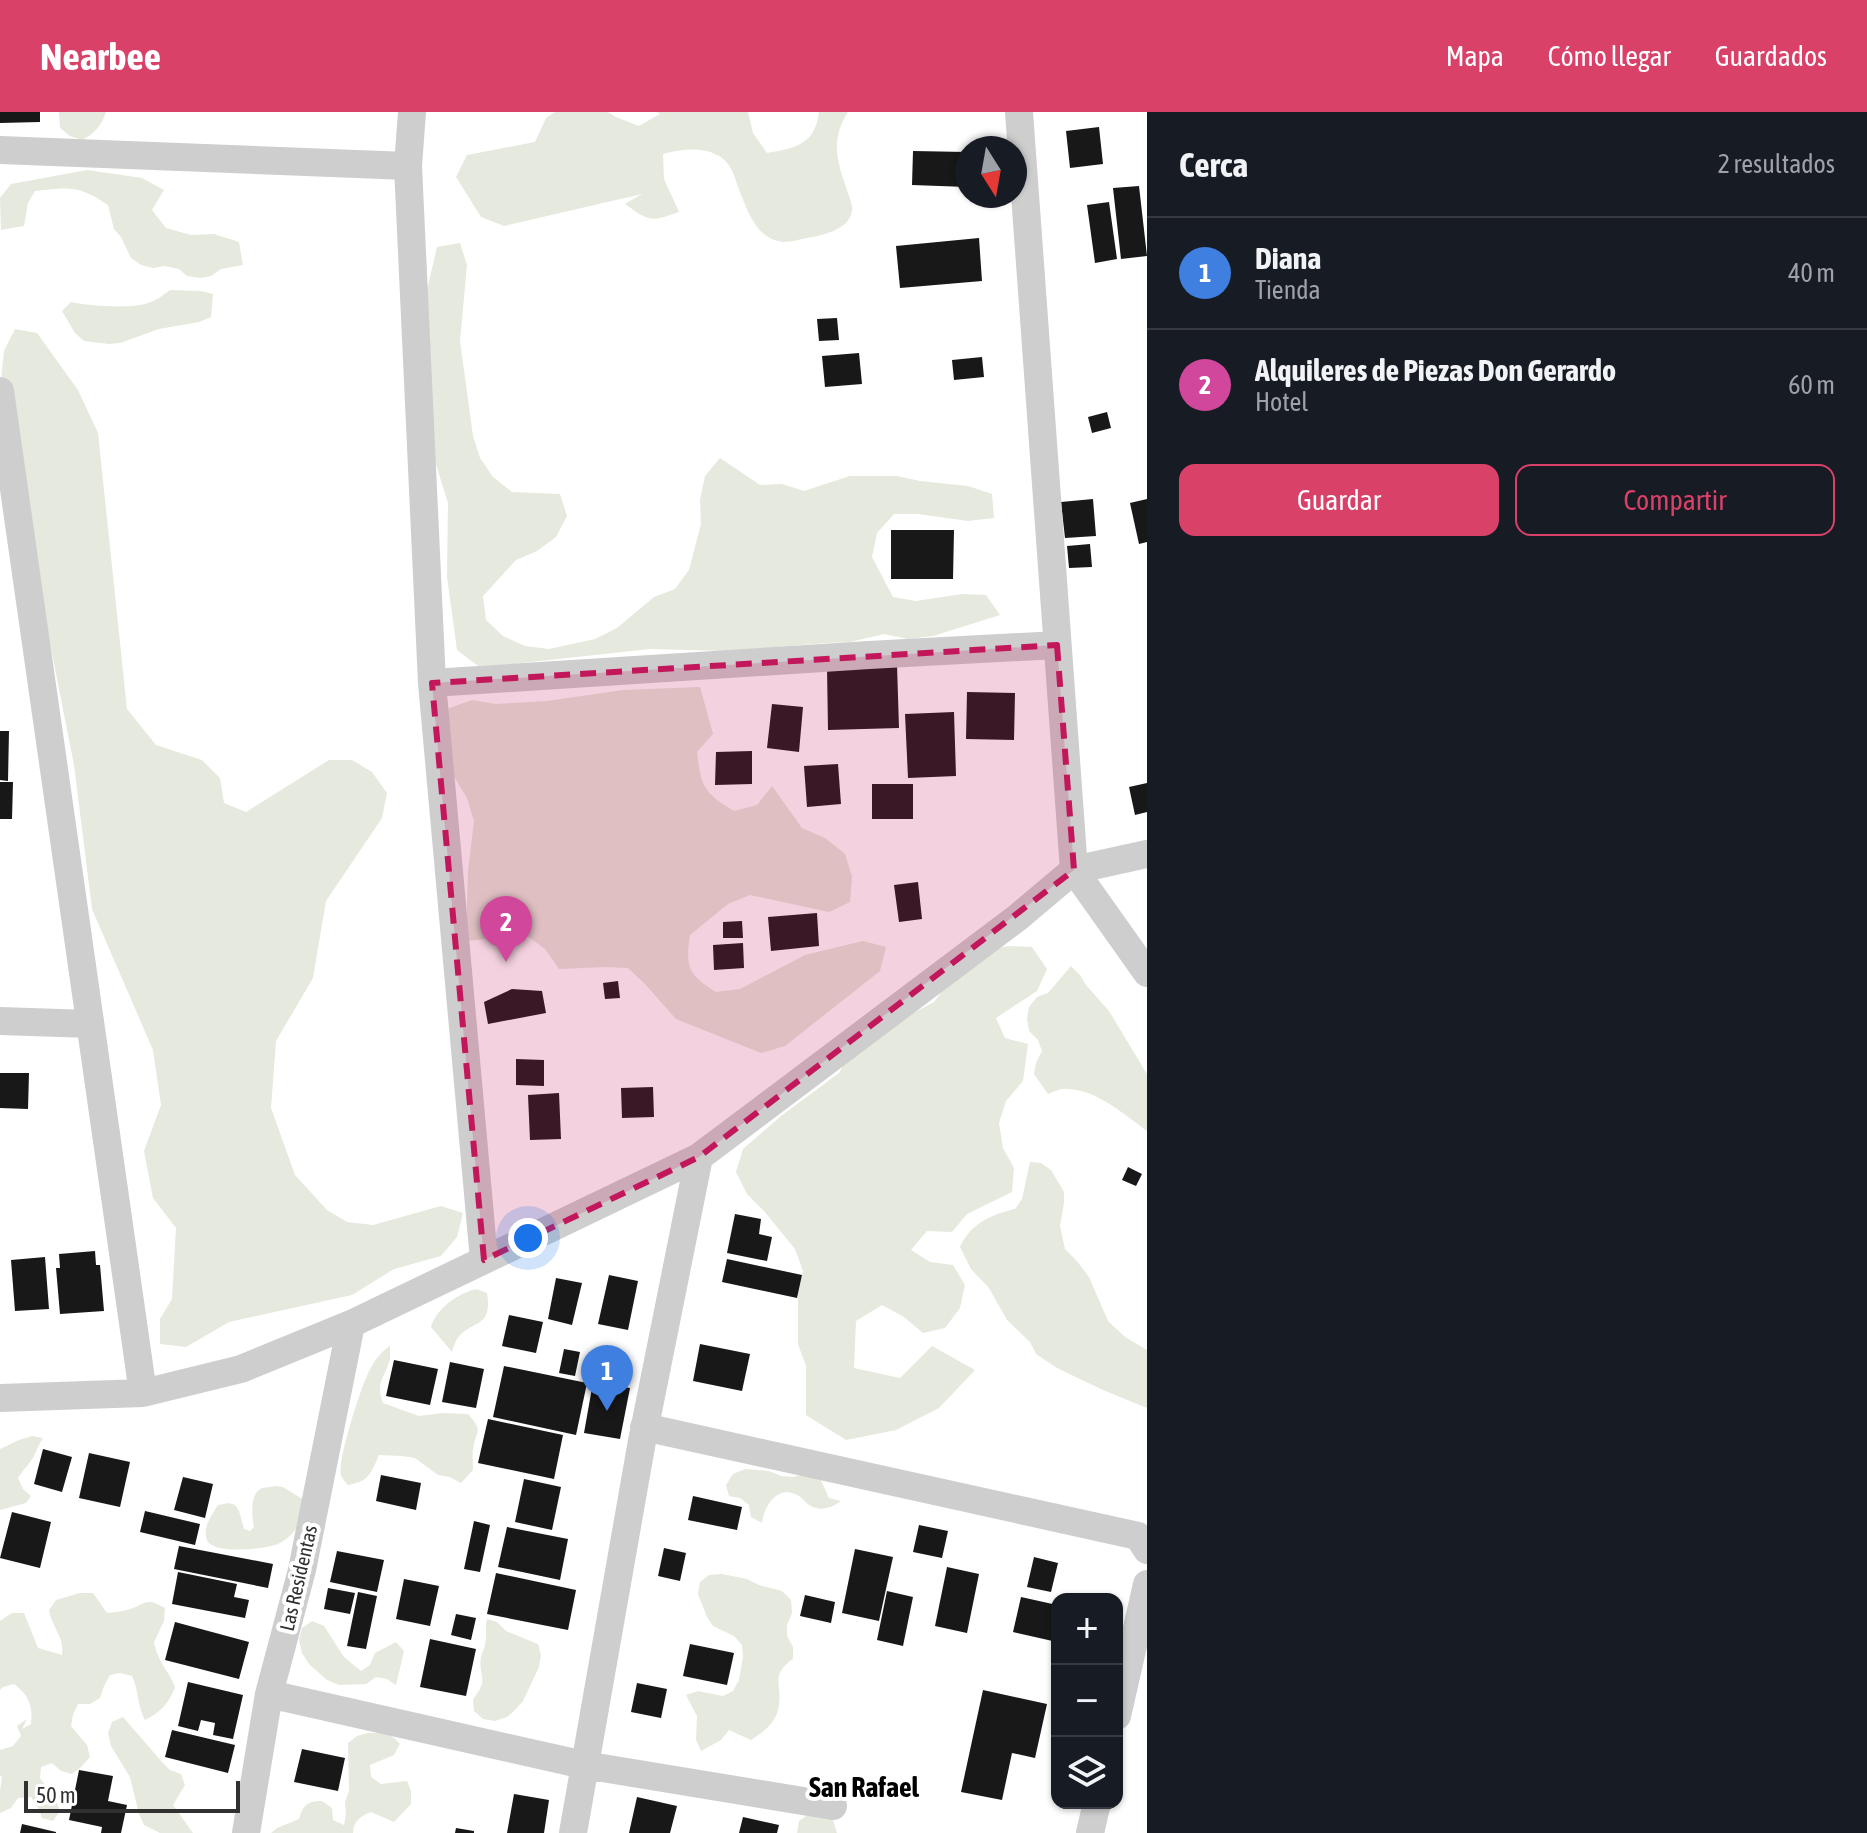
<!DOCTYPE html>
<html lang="es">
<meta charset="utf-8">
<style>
:root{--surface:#171b24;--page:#20242c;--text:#f1f3f6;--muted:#9ea1a6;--line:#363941;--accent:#da4169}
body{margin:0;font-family:"Asap Condensed",sans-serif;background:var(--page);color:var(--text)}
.controls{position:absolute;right:24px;bottom:24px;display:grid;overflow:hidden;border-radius:16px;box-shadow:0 2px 6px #0004}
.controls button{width:72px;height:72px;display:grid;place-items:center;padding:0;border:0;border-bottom:2px solid var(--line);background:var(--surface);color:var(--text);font:40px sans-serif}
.compass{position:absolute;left:955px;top:24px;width:72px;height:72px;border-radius:50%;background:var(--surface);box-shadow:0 2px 6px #0004;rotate:169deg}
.scale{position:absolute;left:24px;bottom:20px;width:216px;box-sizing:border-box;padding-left:8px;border:4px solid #313131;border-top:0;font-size:22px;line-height:28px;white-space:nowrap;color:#313131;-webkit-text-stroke:6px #fff;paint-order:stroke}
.you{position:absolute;left:528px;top:1126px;width:28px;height:28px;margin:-20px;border:6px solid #fff;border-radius:50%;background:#1a73e8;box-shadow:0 0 0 12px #1a73e833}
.badge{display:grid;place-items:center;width:52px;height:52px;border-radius:50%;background:var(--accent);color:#fff;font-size:26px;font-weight:700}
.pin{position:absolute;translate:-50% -66px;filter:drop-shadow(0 2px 4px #0008)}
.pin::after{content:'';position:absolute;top:42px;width:28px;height:24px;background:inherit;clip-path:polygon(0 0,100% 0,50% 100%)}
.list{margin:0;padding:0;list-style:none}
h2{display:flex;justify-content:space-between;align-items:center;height:104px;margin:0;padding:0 32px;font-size:34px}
h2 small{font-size:26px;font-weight:400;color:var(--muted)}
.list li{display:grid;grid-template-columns:52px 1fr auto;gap:24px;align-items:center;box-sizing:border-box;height:112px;padding:0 32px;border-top:2px solid var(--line)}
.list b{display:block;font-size:30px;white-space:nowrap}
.list p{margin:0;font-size:26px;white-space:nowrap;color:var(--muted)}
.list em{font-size:26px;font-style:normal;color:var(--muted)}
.actions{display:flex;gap:16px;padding:24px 32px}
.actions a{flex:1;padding:18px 0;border:2px solid var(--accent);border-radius:16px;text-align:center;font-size:28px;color:var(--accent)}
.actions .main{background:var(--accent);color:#fff}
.icon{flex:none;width:44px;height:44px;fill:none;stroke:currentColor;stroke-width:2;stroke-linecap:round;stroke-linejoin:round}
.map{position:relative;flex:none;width:1147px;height:1721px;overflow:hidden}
header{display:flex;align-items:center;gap:48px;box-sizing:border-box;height:112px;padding:0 40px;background:var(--accent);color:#fff}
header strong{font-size:38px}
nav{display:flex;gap:44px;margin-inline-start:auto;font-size:28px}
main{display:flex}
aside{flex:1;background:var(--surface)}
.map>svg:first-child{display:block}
.green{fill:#e6e9dd}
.building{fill:#181818}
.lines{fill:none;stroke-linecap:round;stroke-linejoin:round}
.minor{stroke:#cecece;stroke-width:28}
.marked{fill:#c2185b;fill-opacity:0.2;stroke:#c2185b;stroke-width:6;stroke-dasharray:16 10;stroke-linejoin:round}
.labels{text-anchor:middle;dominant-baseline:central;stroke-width:8;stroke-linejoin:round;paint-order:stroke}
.street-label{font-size:20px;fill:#313131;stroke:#fff}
.district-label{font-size:28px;font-weight:bold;fill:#000;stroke:#fff}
</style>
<header>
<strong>Nearbee</strong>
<nav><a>Mapa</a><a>Cómo llegar</a><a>Guardados</a></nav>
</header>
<main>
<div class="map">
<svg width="1147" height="1721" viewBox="0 0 1147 1721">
<rect width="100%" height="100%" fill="#fff"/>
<path class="green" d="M59 0H106C101 14 95 21 82 28L70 24 60 16Z
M555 0H608L616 5 639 14 660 2 657 0H748L753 21 767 41C795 36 815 33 819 0H848C829 29 838 52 848 81 850 87 853 93 852 99 849 119 819 124 802 127 794 129 786 131 778 129 754 124 745 92 737 72 734 62 731 53 722 46 705 34 682 37 663 42L664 67 679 100C650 110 650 110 625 92L642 82 504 114 481 105 456 65 467 43 535 30 546 6Z
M87 58 142 66 164 78 152 98 166 116 191 123 214 122 239 130 243 153 221 157 211 164 200 166 187 164 179 157 165 154 153 156 141 153 131 146 121 125 114 117 108 93C79 73 69 75 35 79L28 91 24 114 1 118 0 86 11 72Z
M460 131 467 153 460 229 473 324 480 346 493 365 512 380 560 382 567 404 556 425 537 439 516 448 483 484 486 508 503 524 525 534 549 537 595 527 617 516 654 485 675 477 689 458 701 412 700 388 705 364 720 346 760 373 782 372 804 379 850 364H897L920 369 968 374 992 382 994 406 968 409 918 402H894L877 421 872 445 893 485 916 489 962 482 986 483 1000 503 933 524 908 527 884 522 850 530 826 531 727 539 650 537 503 553 478 554 457 538 447 465 448 391 420 301 426 182 437 135Z
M170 178 201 179 213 182 211 205 199 210 159 217 120 231 109 232 84 229 75 221 62 199 71 190C88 194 132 197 148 191 156 189 163 183 170 178Z
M15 217 37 221 78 278 98 321 127 597 156 633 202 648 220 666 224 691 246 700 329 648H352L372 660 387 681 382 706 326 789 313 866 276 929 271 996 295 1063 327 1098 347 1110 373 1113 441 1094 463 1101 457 1125 441 1144 394 1157 352 1183 229 1210 186 1235 160 1232V1207L172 1187 176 1116 153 1086 144 1039 161 993 153 938 92 797 74 653 0 278 4 239Z
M700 575 713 622 697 640C701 675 704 681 734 699L757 693 772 674 802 716 825 726 845 742 852 765 850 790 829 800 750 783 728 792 690 823C685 856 689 863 716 880L740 877 805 843 863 829 886 835 880 859 785 934 761 941 676 907 645 872 628 856 605 855 559 857 545 837 526 823 466 829 468 759 474 709 467 686 455 666 446 643 447 597 472 588 496 592 547 589 623 578Z
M1008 834 1032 835 1047 857 1037 879 996 906 1005 926 1028 932 1023 969 1006 989 999 1011 1003 1036 1014 1056 1012 1080 967 1102 952 1120 927 1119 911 1138 930 1150 953 1153 965 1173 960 1196 945 1216 923 1221 904 1205 882 1193 856 1209 854 1256 900 1266 932 1234 975 1258 939 1296 896 1318 846 1328 806 1303V1254L798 1232V1183L803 1159 795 1137 764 1099 747 1082 736 1060 743 1037 781 1004 839 961 851 940 868 925 934 890 963 851 985 839Z
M1071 854 1080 863 1086 873 1109 899 1147 962V1019C1125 1003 1096 977 1067 977 1061 976 1054 980 1048 982L1034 962 1036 951 1042 939 1038 928 1029 919 1027 907 1029 895 1037 885 1048 881Z
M1030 1050 1041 1051 1051 1058 1064 1080V1091L1060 1114 1065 1137 1076 1148 1089 1165 1108 1209 1125 1225 1147 1238V1296L1103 1278 1057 1256 1036 1242 1030 1230 1007 1208 989 1176 971 1157 960 1135C970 1112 992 1102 1015 1097L1022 1087Z
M476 1177 487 1181C493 1217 472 1207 457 1227 455 1230 453 1237 452 1240L431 1215C437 1196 457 1182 476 1177Z
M390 1234C390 1235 390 1245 390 1247 385 1266 375 1269 383 1291L419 1304 443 1301 468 1302C485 1321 475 1318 473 1338 472 1344 473 1351 473 1358L461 1371 450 1365 438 1363 415 1346 402 1344 379 1343C371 1361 370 1369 348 1373 347 1372 341 1365 341 1363 337 1350 360 1278 367 1264 372 1252 379 1241 390 1234Z
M32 1324 43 1326C39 1332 37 1337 34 1344 30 1351 23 1358 18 1366L23 1377 31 1384 26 1391 0 1398V1337L19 1328Z
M745 1357 769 1359 781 1364 793 1365 806 1362 819 1364 829 1386 841 1389C833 1395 821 1400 811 1394 805 1391 802 1384 795 1382 776 1374 764 1395 762 1411L751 1405 749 1393 740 1386 729 1384 726 1373 733 1362Z
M277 1374 283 1375 304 1388 305 1406C297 1416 290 1426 278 1432 266 1437 213 1443 207 1428 202 1416 212 1403 218 1393L229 1391 235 1393 239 1399 244 1417 250 1419 254 1415C252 1404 249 1382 262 1376 267 1375 272 1375 277 1374Z
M722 1462 747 1467 759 1473 782 1479 791 1488 792 1501 787 1513V1524L793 1535V1547C770 1563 782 1572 779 1593 777 1610 764 1620 751 1628L729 1618 721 1628 701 1639 696 1628 697 1604 686 1583 698 1579 723 1584 733 1579 739 1568 743 1545 742 1533 734 1524 713 1514 707 1505 698 1482 700 1470 709 1463Z
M80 1481H93L107 1501C113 1500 121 1500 127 1498 146 1493 144 1484 165 1496L164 1509 154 1530C158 1551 168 1557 175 1575 169 1591 161 1600 145 1608 137 1593 139 1579 132 1564L120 1561 110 1563 104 1574 100 1586 90 1592H78L73 1603 71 1614 87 1633 90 1645 81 1655 72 1662 61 1659 52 1651 41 1655 40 1666 56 1688 60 1699 53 1709 42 1706 38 1695 31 1685 18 1686 11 1696 0 1701V1679L2 1665 0 1663V1638L13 1634 21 1624 17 1614 27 1607 22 1617 31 1612C33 1594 29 1583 14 1572L3 1575 0 1578V1509L12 1501H24L38 1536 62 1543C65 1525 52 1516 49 1498L56 1488Z
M487 1507 497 1510 506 1519 538 1532 541 1543 539 1555 523 1589 514 1599 507 1605 495 1609 483 1607 474 1599 473 1587C490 1566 478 1566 481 1545 482 1541 484 1537 485 1533 487 1524 485 1516 487 1507Z
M312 1509 324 1514 344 1545 361 1559 370 1553 375 1541 396 1530 404 1539 396 1573 387 1567 376 1565 366 1572 339 1573 327 1568 309 1552 302 1541 299 1528 302 1516Z
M123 1605 162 1650 170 1658 181 1662 185 1673 173 1693 193 1721H160L144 1713 139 1702 130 1665 111 1634 108 1621 112 1610Z
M368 1621C383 1621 390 1620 400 1632L394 1643 370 1653 371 1665 381 1672 407 1669 411 1679V1692L394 1710 371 1700C361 1704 353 1709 353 1721H271L277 1716 299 1707C303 1693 308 1689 322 1689L332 1696 333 1708 344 1713 346 1702 345 1690 349 1679 348 1631 357 1624Z
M809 1702 822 1703 833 1708 837 1721H797L799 1709Z"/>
<path class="building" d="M0 0H40V10L0 11Z
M1099 15 1103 52 1070 56 1066 19Z
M913 39 967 40V75L912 73Z
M1139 74 1147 144 1121 147 1113 76Z
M1109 90 1117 147 1095 151 1087 93Z
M979 126 982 169 900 176 896 134Z
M837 206 839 228 819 229 817 207Z
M859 241 862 272 825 275 822 244Z
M982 245 984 265 954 268 952 248Z
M1107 300 1111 316 1092 321 1088 305Z
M1093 387 1096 424 1065 426 1061 390Z
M1147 387V430L1139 432 1130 391Z
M891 418H954L953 467H891Z
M1090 432 1092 455 1069 456 1067 434Z
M897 553 899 616 828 618 827 555Z
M967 580 1015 581 1014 628 966 627Z
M772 592 803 595 799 640 767 636Z
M954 600 956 664 908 666 905 602Z
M0 619H9L8 669 0 668Z
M752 639V672L715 673 716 640Z
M838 652 841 692 807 695 804 654Z
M0 670H13L12 707H0Z
M1147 671V700L1135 703 1129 675Z
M872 672H913V707H872Z
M918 770 922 807 899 810 894 773Z
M817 801 819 834 771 839 768 805Z
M742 809 743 826H723V810Z
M743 831 744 856 714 858 713 833Z
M618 869 620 886 605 887 603 871Z
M512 877 542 879 546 901 488 912 484 890Z
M516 947 544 948V974L516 973Z
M0 961H29L28 997 0 996Z
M653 975 654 1005 622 1006 621 976Z
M559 981 561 1027 530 1028 528 983Z
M1128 1055 1142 1062 1136 1074 1122 1068Z
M735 1102 761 1107 759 1122 772 1125 767 1149 727 1141Z
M95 1139 96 1153H100L104 1199 60 1202 56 1156H60L59 1142Z
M45 1145 49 1197 15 1199 11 1148Z
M727 1147 802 1163 797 1186 722 1170Z
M609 1163 638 1169 628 1218 598 1212Z
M556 1166 582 1171 572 1213 548 1207Z
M509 1203 543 1210 536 1241 502 1234Z
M700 1232 750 1242 742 1279 693 1269Z
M564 1237 580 1240 575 1264 559 1261Z
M394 1248 438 1257 430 1293 386 1284Z
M450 1250 484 1257 476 1296 442 1290Z
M504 1254 587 1271 576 1323 493 1305Z
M593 1270 630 1276 620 1327 584 1321Z
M488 1307 563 1323 554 1367 478 1351Z
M43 1337 72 1345 62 1380 34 1372Z
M89 1341 130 1350 120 1395 79 1386Z
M381 1363 421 1371 416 1398 376 1389Z
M183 1365 213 1372 205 1406 174 1398Z
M524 1367 561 1375 552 1418 515 1410Z
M693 1384 742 1395 737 1418 688 1408Z
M145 1399 200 1412 195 1433 140 1420Z
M12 1400 51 1410 40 1456 0 1446Z
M474 1409 490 1413 480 1460 464 1457Z
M919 1413 948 1419 942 1446 913 1440Z
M507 1415 568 1427 560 1468 498 1455Z
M179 1434 273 1452 268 1476 174 1457Z
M664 1436 686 1441 680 1469 658 1464Z
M855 1437 893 1445 879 1509 842 1501Z
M337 1439 384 1448 377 1480 330 1470Z
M1034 1445 1058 1451 1051 1480 1027 1475Z
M947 1455 979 1462 967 1521 935 1514Z
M178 1460 237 1472 234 1485 249 1488 245 1506 172 1492Z
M496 1461 576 1478 568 1518 487 1502Z
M404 1467 439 1474 430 1514 396 1507Z
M328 1476 355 1481 350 1502 324 1497Z
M887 1479 913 1485 903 1534 877 1528Z
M358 1480 377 1484 366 1537 347 1534Z
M805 1483 835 1490 831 1511 800 1504Z
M1021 1485 1057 1493V1530L1013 1520Z
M456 1502 476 1506 471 1528 451 1523Z
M175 1510 249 1530 239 1567 165 1548Z
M430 1527 476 1537 466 1584 420 1575Z
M690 1532 734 1541 727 1573 683 1564Z
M188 1570 243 1583 233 1627 213 1623 215 1611 201 1608 198 1619 178 1614Z
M637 1571 667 1577 661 1606 631 1600Z
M983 1578 1047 1592 1035 1646 1012 1641 1002 1688 961 1680Z
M172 1618 235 1633 228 1661 165 1645Z
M302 1637 345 1646 338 1679 294 1670Z
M79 1658 113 1664 108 1689 127 1693 121 1721H101L102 1715 69 1708Z
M514 1682 549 1688 544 1721H507Z
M637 1685 677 1694 670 1721H629Z
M743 1705 779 1713 777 1721H739Z
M22 1712 56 1720V1721H20Z
M456 1716 474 1719V1721H455Z"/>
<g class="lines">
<path class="minor" d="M412 0 408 54 432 571 484 1148
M1019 0 1074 758 1147 861
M0 38 408 54
M0 279 143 1281
M432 571 869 543 1057 533
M0 909 90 912
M0 1286 143 1281 241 1257 351 1212 699 1045 1017 806 1074 758 1147 742
M644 1315 1138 1424 1147 1438
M269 1582 584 1653 833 1694
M1117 1604 1147 1472
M246 1721 269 1582 302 1458 351 1212
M573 1721 642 1329 699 1045
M1090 1721 1097 1691"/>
</g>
<path class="marked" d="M1057 533 1074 758 699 1045 484 1148 432 571Z"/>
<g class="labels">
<g class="street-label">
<text transform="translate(298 1466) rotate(-77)">Las Residentas</text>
</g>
<g class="district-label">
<text x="864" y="1675">San Rafael</text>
</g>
</g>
</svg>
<div class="controls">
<button>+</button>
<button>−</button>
<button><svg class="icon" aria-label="layers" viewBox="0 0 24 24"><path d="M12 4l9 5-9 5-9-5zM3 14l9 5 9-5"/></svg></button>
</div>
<svg class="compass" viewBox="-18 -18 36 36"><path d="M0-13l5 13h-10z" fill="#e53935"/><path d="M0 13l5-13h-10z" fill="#9ea1a6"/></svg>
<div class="scale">50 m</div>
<div class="you"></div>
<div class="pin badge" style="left:607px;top:1299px;background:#3f7fe0">1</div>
<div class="pin badge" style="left:506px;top:850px;background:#d1479c">2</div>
</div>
<aside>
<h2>Cerca<small>2 resultados</small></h2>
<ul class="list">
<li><span class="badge" style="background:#3f7fe0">1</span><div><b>Diana</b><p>Tienda</p></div><em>40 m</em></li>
<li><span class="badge" style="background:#d1479c">2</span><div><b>Alquileres de Piezas Don Gerardo</b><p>Hotel</p></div><em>60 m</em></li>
</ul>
<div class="actions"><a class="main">Guardar</a><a>Compartir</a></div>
</aside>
</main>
